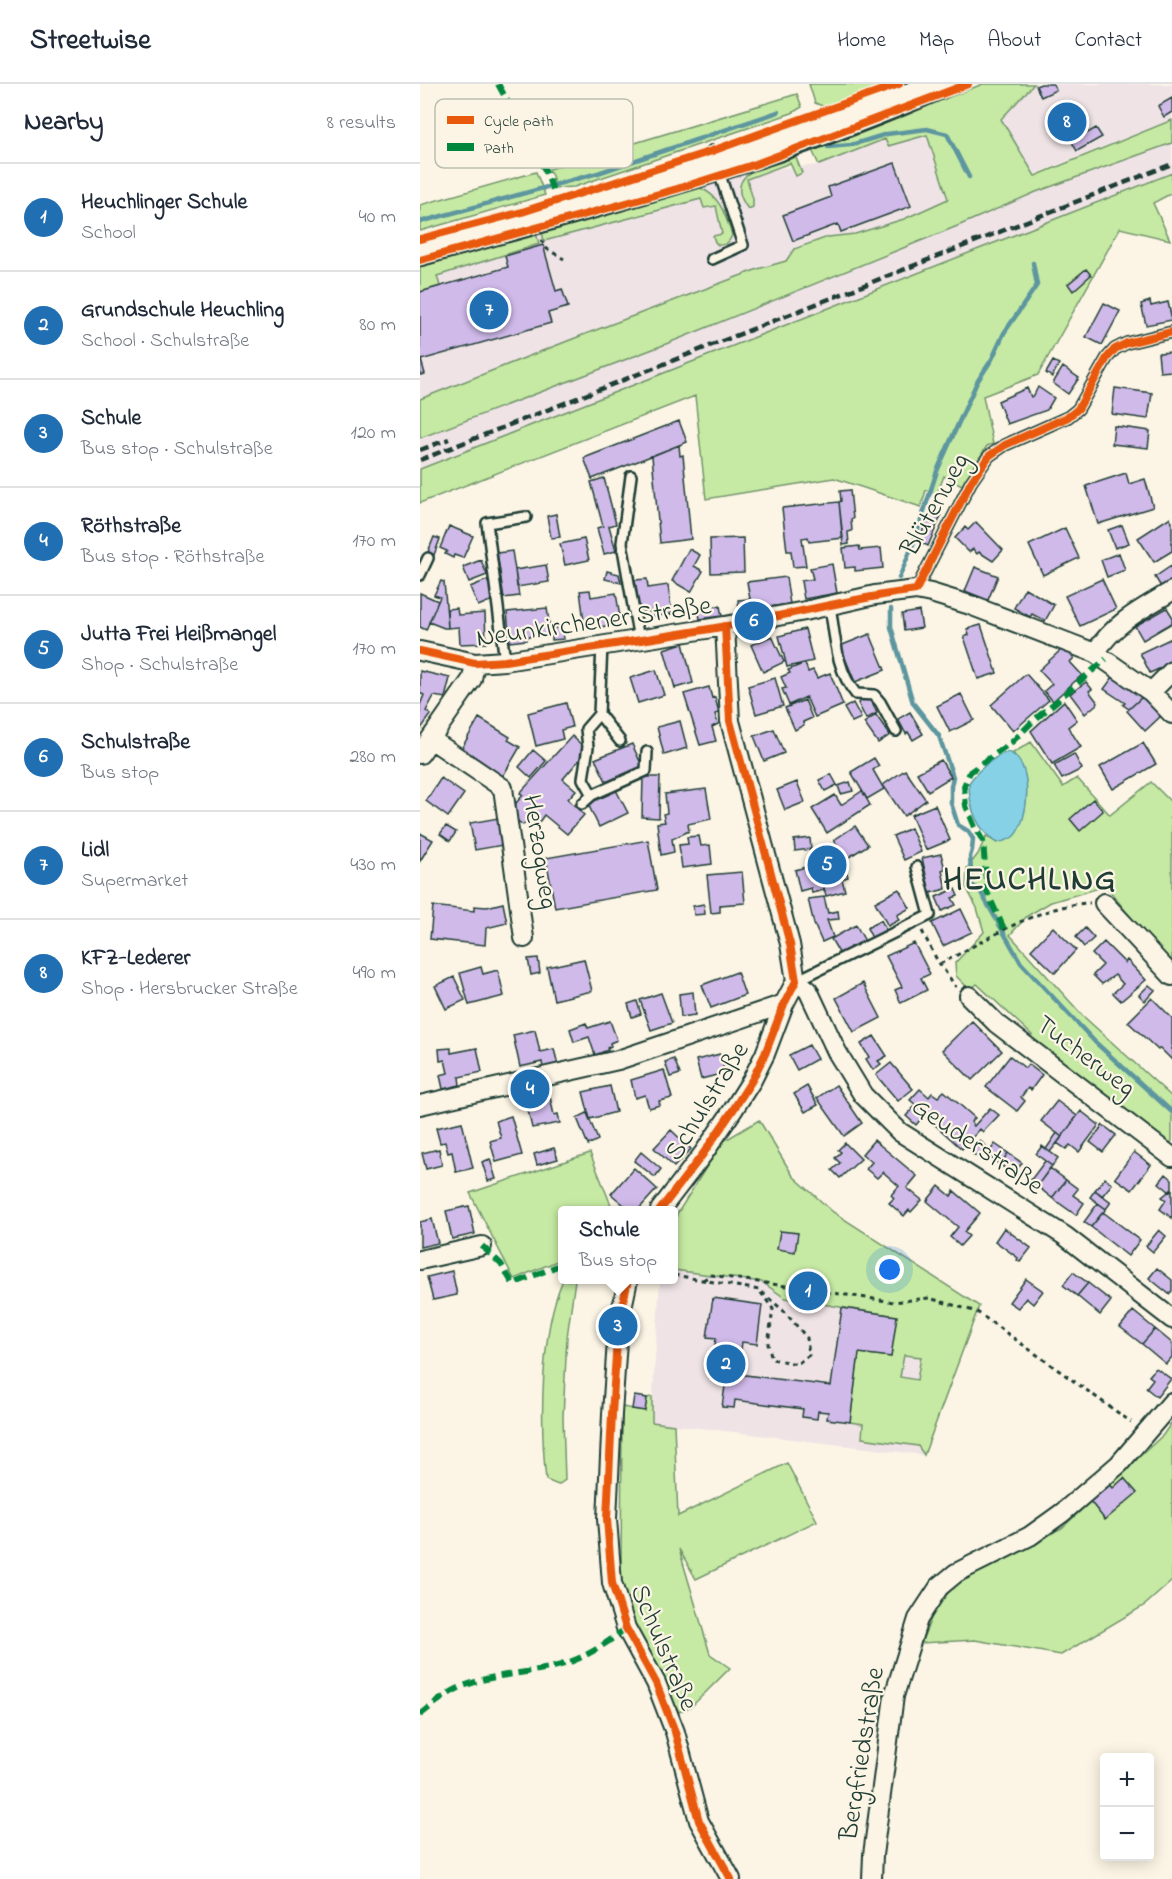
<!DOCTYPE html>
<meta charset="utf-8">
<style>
:root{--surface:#fff;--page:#f2f2f3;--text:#1f2937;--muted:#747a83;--line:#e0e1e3;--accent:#1f6fb2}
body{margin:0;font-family:"Indie Flower",sans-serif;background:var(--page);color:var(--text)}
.controls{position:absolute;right:18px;bottom:18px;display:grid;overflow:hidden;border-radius:6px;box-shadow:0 3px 15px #0003}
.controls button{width:54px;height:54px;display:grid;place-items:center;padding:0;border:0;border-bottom:2px solid var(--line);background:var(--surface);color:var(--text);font:30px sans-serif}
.you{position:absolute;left:470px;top:1186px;width:21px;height:21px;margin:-15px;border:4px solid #fff;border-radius:50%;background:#1a73e8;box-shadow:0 0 0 9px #1a73e833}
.badge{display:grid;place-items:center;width:39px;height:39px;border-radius:50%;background:var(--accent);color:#fff;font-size:20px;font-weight:700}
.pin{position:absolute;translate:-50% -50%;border:3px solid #fff;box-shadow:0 2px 6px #0006}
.popup{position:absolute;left:138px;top:1122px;width:120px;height:78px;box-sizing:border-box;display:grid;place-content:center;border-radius:6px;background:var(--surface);filter:drop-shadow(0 2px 4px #0005);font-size:20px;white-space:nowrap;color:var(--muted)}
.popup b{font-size:22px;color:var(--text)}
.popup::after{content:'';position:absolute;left:50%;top:100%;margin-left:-12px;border:12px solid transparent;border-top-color:var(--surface)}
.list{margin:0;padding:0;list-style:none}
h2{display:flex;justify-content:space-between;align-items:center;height:78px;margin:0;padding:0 24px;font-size:26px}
h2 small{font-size:20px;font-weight:400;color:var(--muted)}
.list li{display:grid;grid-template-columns:39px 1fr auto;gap:18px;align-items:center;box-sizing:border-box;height:108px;padding:0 24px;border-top:2px solid var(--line)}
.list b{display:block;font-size:22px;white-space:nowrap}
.list p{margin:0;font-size:20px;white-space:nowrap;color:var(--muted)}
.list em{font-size:20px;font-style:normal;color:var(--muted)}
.map{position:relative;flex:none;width:752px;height:1795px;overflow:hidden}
header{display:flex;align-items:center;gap:36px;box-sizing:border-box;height:84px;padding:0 30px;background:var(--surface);border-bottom:2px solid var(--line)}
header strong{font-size:28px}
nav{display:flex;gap:33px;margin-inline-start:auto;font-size:21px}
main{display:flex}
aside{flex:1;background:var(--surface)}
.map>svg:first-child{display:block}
.built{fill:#efe3e6}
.green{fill:#c6eaa3;stroke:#72946c;stroke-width:1.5;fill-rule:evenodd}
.water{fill:#87d1e7;stroke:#5d969f;stroke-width:1.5}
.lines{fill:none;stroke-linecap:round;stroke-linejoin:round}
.stream{stroke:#5d969f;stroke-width:4.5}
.building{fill:#d0baea;stroke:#1f3d34;stroke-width:1.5}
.service-casing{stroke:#1f3d34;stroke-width:14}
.minor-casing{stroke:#1f3d34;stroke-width:22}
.secondary-casing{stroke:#1f3d34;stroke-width:32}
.path{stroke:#1f3d34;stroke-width:3;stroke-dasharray:4.5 4.5;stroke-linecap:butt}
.service{stroke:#fcf5e5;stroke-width:9}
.minor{stroke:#fcf5e5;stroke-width:18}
.secondary{stroke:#fcf5e5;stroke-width:27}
.rail{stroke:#1f3d34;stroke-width:4.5;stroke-dasharray:9 4.5;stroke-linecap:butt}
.quiet{stroke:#00873e;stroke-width:6;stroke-dasharray:12 6;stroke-linecap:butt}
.cycleway-casing{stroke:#fcf5e5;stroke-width:11}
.cycleway{stroke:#e8590c;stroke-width:8}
.labels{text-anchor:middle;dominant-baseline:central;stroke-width:4.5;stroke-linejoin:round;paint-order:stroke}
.street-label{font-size:27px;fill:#1f3d34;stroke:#fcf5e5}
.district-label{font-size:33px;font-weight:bold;letter-spacing:1.5px;fill:#1f3d34;stroke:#fcf5e5}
.key{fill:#fcf5e5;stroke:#babeb0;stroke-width:1.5}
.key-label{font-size:16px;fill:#1f3d34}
</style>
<header>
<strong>Streetwise</strong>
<nav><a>Home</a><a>Map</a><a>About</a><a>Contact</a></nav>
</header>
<main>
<aside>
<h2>Nearby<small>8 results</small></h2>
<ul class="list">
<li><span class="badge">1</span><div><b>Heuchlinger Schule</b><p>School</p></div><em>40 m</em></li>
<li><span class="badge">2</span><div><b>Grundschule Heuchling</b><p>School · Schulstraße</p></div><em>80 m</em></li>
<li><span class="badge">3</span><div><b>Schule</b><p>Bus stop · Schulstraße</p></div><em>120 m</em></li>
<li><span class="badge">4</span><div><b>Röthstraße</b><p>Bus stop · Röthstraße</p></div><em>170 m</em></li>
<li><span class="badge">5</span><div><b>Jutta Frei Heißmangel</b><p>Shop · Schulstraße</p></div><em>170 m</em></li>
<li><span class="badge">6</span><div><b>Schulstraße</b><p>Bus stop</p></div><em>280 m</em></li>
<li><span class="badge">7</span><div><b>Lidl</b><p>Supermarket</p></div><em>430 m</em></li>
<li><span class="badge">8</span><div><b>KFZ-Lederer</b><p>Shop · Hersbrucker Straße</p></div><em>490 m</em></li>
</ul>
</aside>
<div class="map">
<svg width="752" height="1795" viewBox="0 0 752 1795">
<rect width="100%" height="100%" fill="#fcf5e5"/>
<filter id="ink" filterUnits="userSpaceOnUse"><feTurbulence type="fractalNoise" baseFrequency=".0167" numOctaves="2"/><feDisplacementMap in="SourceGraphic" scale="12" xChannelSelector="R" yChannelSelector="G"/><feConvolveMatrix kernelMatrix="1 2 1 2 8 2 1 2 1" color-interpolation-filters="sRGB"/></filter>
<g filter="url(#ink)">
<path class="built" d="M614 0H752V36L615 90 581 35Z
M507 51 528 115 484 135 435 150 408 153 374 165 367 177 338 185 168 249 0 315V183L280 104 329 87 399 81 465 54 469 62Z
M752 59V89L0 385V354L241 262 540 141 616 108Z
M339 1036 373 1092 413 1128 559 1222 504 1371 231 1338 240 1196H254V1144L257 1130 302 1058Z"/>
<path class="green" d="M389 0H468L405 23 395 19Z
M563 0H614L581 35 615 92 752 36V59L616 108 540 141 241 262 0 354V315L168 249 338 185 366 177 374 165 408 153 435 150 484 135 528 115 507 51 468 62 465 55 399 81 392 66Z
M377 10 382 23 372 29 154 103 137 104 129 85Z
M375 71 382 89 376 92 370 79 327 95 333 115V123L328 125C300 88 349 80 375 71Z
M116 88 125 111 0 147V121Z
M752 89V109L733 119 750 156 700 144 618 291 563 312 573 360 567 362 542 401 524 392 517 410 506 406 501 423 414 394 286 415 275 312 0 419V385Z
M280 104C300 111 306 133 312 151 309 159 306 161 298 161L295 158 293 152 302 150 296 122 284 124 281 115 124 157 122 148Z
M116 149 119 160 17 192 20 202 0 208V183Z
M611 658 643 703 657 694 690 731 731 698 752 719V732L750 734 752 736V886L686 802 631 818 607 832 590 851 663 932 752 1013V1057L747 1063 610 954 612 951 557 900 550 906 536 892 535 879 564 848 557 824 546 803 547 784 558 770 566 752 577 759 601 682 593 669Z
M339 1036 373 1092 413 1128 559 1222 504 1371 498 1362 442 1354 443 1340 430 1338 439 1269 471 1273 476 1232 365 1214 342 1198 254 1186V1144L257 1130 302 1058ZM484 1271 501 1273 497 1296 480 1293Z
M170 1069 193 1126H142V1175L94 1195 50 1109Z
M143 1196H155L147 1253 143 1333 145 1396 138 1401 126 1396C120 1340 120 1247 143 1196Z
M232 1313V1338L254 1341 258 1432 367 1379 397 1437 276 1495 259 1465 290 1570 310 1584 272 1622 259 1628 215 1544 201 1495 202 1323 225 1327 227 1314Z
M752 1338V1497L725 1521 641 1571 555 1556 501 1559 515 1525 537 1498 642 1444 743 1351Z"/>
<path class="water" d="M588 668C614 676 610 735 594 752 589 756 582 758 577 759 556 745 549 724 549 699 557 687 574 672 588 668Z"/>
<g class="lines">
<path class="stream" d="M408 63 431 61 467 50 507 45 527 50 549 93
M0 138 178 89 358 28
M479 494 494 458 517 387 557 298 572 275 584 249 617 201 613 179
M471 525V543L493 619 519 652 533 693 531 702V719L538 741 548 747 553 755 552 766 550 773 552 801 560 807 601 879 675 958 752 1028"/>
</g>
<path class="building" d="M621 0H633L636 6 621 13 616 2Z
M752 14V28L744 33 738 22Z
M676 44 682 53 657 67 652 58Z
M475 79 491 122 421 148 418 140 373 157 363 131 411 113 408 103Z
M123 161 136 207 142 205 148 223 128 229 131 239 1 276 5 290 0 291V208L88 183 85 172Z
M666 185 671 191 653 207 648 200Z
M730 217 731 222 748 218 752 236 726 241 721 220Z
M684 219 700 227 682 261 666 253Z
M752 268V287L740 288 738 269Z
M633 277 639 280 632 293 626 289Z
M643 283 659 294 648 310 633 299Z
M618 303 634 314 627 326 587 340 578 317 607 304 611 313 614 311Z
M695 304 732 309 728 335 692 330Z
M259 337 267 358 172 395 164 374Z
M694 342 730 347 728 364 692 360Z
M259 361 260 372 263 371 271 455 240 459 232 372Z
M706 389 709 400 725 395 733 423 678 440 666 402Z
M184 394 196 440 189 442 196 467 184 470 177 444 183 442 171 398Z
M430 406 433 435H431L432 447 428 448 429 460 423 461 419 418 421 417 420 407Z
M419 418 423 454 389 458 388 453 382 454 386 482 373 483 371 467H367L362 424Z
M511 428 521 432 508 462 498 457Z
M136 430 140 453 131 454 127 432Z
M749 434 752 438V467L734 478 718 454Z
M556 438 583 466 573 477 559 468 557 470 553 465 549 468 535 454 545 443 548 446Z
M702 441 709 459 695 464 688 446Z
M29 442 53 452 43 474 34 471 33 474 25 470 27 467 20 464Z
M645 444 659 474 623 491 609 461Z
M14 453 20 455 14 471 8 468Z
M323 454 324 488 291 489 290 455Z
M164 455 169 476 145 481 140 460Z
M439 462 440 466 461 464 463 484 435 487V483L425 484 423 464Z
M269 465 280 471 274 482 283 487 271 508 252 497Z
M92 467 99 512 84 514 77 469Z
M699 469 705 486 687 493 681 476Z
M61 476 67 491 49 498 43 483Z
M412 480 417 509 384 515 381 497 393 495 390 484Z
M126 481 129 498 97 503 95 486Z
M751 482 752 497 741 503 735 493Z
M555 483 578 492 568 516 545 507Z
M187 487 199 490 201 499 185 495Z
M366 493 370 520 319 527 318 516 330 515 327 498Z
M227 495 228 504 248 501 252 530 230 533 229 526 219 528 215 496Z
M682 495 696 525 660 542 645 512Z
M67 496 75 515 58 522 50 503Z
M21 497 24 498 28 544H24L9 538 20 513 14 511Z
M605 504 634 521 625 537 612 530 610 533 594 524Z
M170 506 171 513 196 509 201 540 165 545 160 507Z
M0 509 18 517 6 546 0 543Z
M300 522 302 532 280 535 278 525Z
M37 524 38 531 65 529 66 559 40 560 39 543 28 544 27 525Z
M127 524 130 545 142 543 144 555 132 556V551L106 553V556L90 558 87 528Z
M747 524 752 532V539L723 556 715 542Z
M499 527 502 544 484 547 482 530Z
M561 541 577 589 558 595 544 553 549 551 547 545Z
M385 545 393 577 367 583 359 552Z
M450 550 465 586 435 598 420 562Z
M352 552 364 578 343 588 331 561Z
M752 554V579L730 589 720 569Z
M263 559 273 599 255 604 244 565Z
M644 563 654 574 650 578 662 591 633 617 624 607 632 600 619 586Z
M385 579 388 588 393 586 397 594 410 589 423 621 395 633 386 613 369 621 362 605 366 604 361 593 370 589 368 586Z
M236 586 244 611 218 619 210 594Z
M0 587 30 594 25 614 14 612 6 627 11 631 0 646V621L4 611 0 609Z
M606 590 629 616 593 647 571 621Z
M693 593 722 613 709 625 703 621 705 619 684 605Z
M355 594 363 622 336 630 328 602Z
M666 598 672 605 669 607 678 619 665 630 650 610Z
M289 603 292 614 295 613 299 629 295 630 298 640 292 643 296 657 280 661 264 610Z
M541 610 554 636 530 648 517 622Z
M449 613 457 629 446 635 438 619Z
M722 613 741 632 725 647 707 627Z
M385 616 392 634 383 638 384 641 375 646 365 624Z
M644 617 657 636 648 643 661 663 632 680 611 647Z
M146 619 152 643 141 646 143 655 116 662 108 629Z
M433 619 441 634 432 638 424 624Z
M490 628 503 650 493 656 488 648 486 650 478 635Z
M456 631 470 651 458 659 444 639Z
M59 634 90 653 88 656 100 663 83 692 40 667Z
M260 637 267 664 244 671 237 643Z
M354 645 364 669 344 677 334 652Z
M152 652 166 665 159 676 143 695 156 706 148 715 164 731 147 750 124 731 117 741 108 735 103 741 94 734 96 719 103 711 100 709Z
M723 659 736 680 693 705 680 683Z
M212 660 223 684 188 701 175 675Z
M113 666 126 677 111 694 99 683Z
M654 670 662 685 642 695 634 681Z
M454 674 459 682 453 686 464 705 447 715 431 688Z
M521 676 531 693 508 707 497 689Z
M485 686 506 716 484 732 463 701Z
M411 690 417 701 405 707 399 696Z
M223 693H240L239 734 222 733Z
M21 694 44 710 28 733 6 717Z
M377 698 385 718 365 726 357 706Z
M430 698 433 707 421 710 418 702Z
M286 705 291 735 268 740 269 747 252 755 254 768 241 771 237 739 245 738 243 730 247 729 245 710Z
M196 706 208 729 179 743 168 720Z
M442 707 450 721 407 749 392 725 415 711 421 721Z
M673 715 683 727 660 747 650 735Z
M515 721 530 756 506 766 491 731Z
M78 734 83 761 55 766 50 739Z
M26 742 36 748 30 757 20 750Z
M435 742 448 761 426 775 414 756Z
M491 744 501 768 484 776 473 752Z
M0 749 13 756 0 777Z
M279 752 281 762 290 761 292 780 262 784 259 761 268 760 267 753Z
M390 754 391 765 375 767 374 756Z
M228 756 237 806 135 824 126 774Z
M521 770 525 785 522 786 526 805 510 809 502 774Z
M416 774 419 784 425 782 428 793 422 795 425 807 406 812 404 804 403 806 392 809 391 804 380 807 375 786Z
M322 788 325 819 300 821V828L291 829 287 791Z
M479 805 490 824 477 831 479 836 468 842 455 818Z
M535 805 538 812 532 814 536 821 522 827 516 813Z
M404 813 408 829 418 827 419 835 407 836 413 853 402 858 394 840 388 815Z
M83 819 87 839 66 844 65 861 10 855 13 822 54 827V822L67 823Z
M284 820 285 830 274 831 273 822Z
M541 825 552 848 523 862 512 839Z
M461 836 466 846 452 854 447 844Z
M436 841 446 859 421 872 411 855Z
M633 843 656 866 635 889 611 866Z
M665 844 674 854 664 863 656 853Z
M684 858 705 879 707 876 726 896 701 917 693 909 703 900 695 891 682 900 673 891 683 881 672 870Z
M494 859 510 890 501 894 507 906 481 919 475 906 482 903 466 872Z
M118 874 120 889 111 891 108 875Z
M164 875 172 907 134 916 127 883Z
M61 883 63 890 78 886 84 912 49 921 40 889Z
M317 888 325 911 291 924 282 901Z
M34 893 45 916 26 925 15 902Z
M443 899 461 934 434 948 416 914Z
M729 901 735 906 725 917 719 911Z
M273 908 275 931 261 933 259 910Z
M241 909 252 939 231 946 220 916Z
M732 914 752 934V976L740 964 738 966 708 938Z
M217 917 221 930 212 933 208 920Z
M190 937 197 956 190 959 191 962 187 964 188 966 175 971 169 953 154 958 150 945 166 939 168 944Z
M552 937 582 967 552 996 522 966Z
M115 946 120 968 134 965 138 981 123 984 122 978 100 983 93 951Z
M454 952 467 972 458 977 461 980 453 986 446 975 449 973 441 960Z
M389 961 397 975 377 986 369 971Z
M31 964V969L57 964 62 988 39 993 40 1001 23 1005 20 991 28 989 25 976 20 977 19 965Z
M300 970 305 989 281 995 276 976Z
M590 972 605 984 608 980 622 991 611 1006 608 1004 601 1013 605 1017 597 1027 566 1003Z
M254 975 260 990 250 993 245 978Z
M471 979 493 1005 478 1017 456 991Z
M244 986 252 1014 239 1017 240 1021 229 1024 225 1011 215 1014 211 996Z
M416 1001 442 1039 424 1052 397 1014Z
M190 1002 196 1028 170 1035 163 1008Z
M387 1002 398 1021 385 1028 374 1010Z
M500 1005 509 1013 512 1009 518 1013 524 1007 555 1034 551 1038 554 1042 570 1024 579 1031 563 1048 560 1045 542 1065 504 1031 496 1041 486 1032 496 1021 490 1016Z
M130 1013 134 1031 138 1030 140 1039 112 1044 106 1018Z
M637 1017 657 1032 642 1053 621 1037Z
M661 1027 679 1041 659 1068 650 1061 646 1065 637 1059Z
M167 1029 178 1056 168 1061 157 1034Z
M91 1032 102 1071 76 1078 70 1057 81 1054 76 1037Z
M42 1038 53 1084 36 1088 32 1068 28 1069 25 1058 20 1059 16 1044Z
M683 1041 696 1051 683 1068 670 1058Z
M251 1046 271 1065 254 1083 234 1064Z
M637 1049 642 1053 630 1068 626 1065Z
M454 1056 497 1092 487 1104 502 1116 491 1128 489 1126 484 1132 469 1119 474 1114 471 1111 479 1102 463 1088 457 1094 446 1085 452 1078 442 1070Z
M560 1057 566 1062 558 1073 551 1069Z
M425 1059 441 1075 420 1094 412 1086 420 1079 415 1074 421 1068 418 1066Z
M575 1060 588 1069 580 1081 567 1071Z
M622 1062 638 1074 632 1082 616 1070Z
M134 1064 138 1075 117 1081 114 1070Z
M19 1065 22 1081 6 1085 2 1069Z
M221 1068 241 1085 235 1093 214 1077Z
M714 1068 731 1081 712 1106 695 1094Z
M588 1069 602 1079 594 1090 580 1081Z
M70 1075 76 1095 68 1097 62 1078Z
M625 1077 632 1082 617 1102 610 1097Z
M214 1084 237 1105 218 1126H210L191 1110Z
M630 1084 646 1096 632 1114 617 1102Z
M746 1090 752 1095V1105L750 1108 739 1099Z
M685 1094 692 1100 682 1112 675 1106Z
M646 1096 658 1105 653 1111 664 1119 656 1131 632 1114Z
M519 1102 531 1112 534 1107 560 1129 544 1148 549 1152 540 1162 530 1153 538 1143 507 1117Z
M752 1105V1134L740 1125 746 1116 742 1113Z
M675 1106 691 1118 686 1125 670 1113Z
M678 1119 686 1125 671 1143 664 1138Z
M49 1122 55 1150 32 1155 26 1127Z
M683 1128 720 1156 708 1172 671 1143Z
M12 1135 18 1159 0 1163V1138Z
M584 1144 611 1164 600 1178 597 1176 598 1174 575 1157Z
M739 1146 746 1152 733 1168 726 1162Z
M360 1147 378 1149 375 1168 357 1165Z
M737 1184 752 1196V1207L749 1210 729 1194Z
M32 1187 37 1211 13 1216 7 1193Z
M653 1188 668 1199 657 1212 643 1201Z
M606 1195 623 1207 613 1220 606 1214 598 1224 589 1218Z
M668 1199 691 1217 680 1231 657 1212Z
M293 1214 342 1221 337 1260 322 1258 318 1290 411 1302 422 1224 477 1232 471 1273 439 1269 430 1338 407 1335 408 1328 398 1327 397 1335 382 1333 383 1325 315 1316 314 1324 302 1323 307 1288 291 1286 296 1254 287 1253Z
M713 1227 735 1245 722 1260 700 1243Z
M735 1245 752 1259V1273L746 1280 722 1260Z
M736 1284 751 1295 737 1313 726 1304 733 1295 729 1292Z
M214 1312 227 1314 225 1327 212 1325Z
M704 1394 717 1409 685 1436 670 1417 690 1400 693 1404Z"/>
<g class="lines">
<g class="service-casing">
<path id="service" d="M292 175 323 161 292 67
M211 392 202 459 219 556
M0 491 8 474
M496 506 551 398 569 372 585 361 648 333 658 325 687 274 695 265 707 259 752 248
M410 522C415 552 416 586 436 610L454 611 460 618 476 647
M85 577 67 439 106 433
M179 630 200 657
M172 711 226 687 227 668
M162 720 172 711 163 695 168 663 166 645 179 630 182 561
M376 897 510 831 497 783"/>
</g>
<g class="minor-casing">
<path id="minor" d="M0 567 55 579 85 577 305 542 385 527 455 511 496 506 511 509 550 521 675 569 731 608 752 630
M675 569C695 538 722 525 752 507
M731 608 752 587
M12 656 83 704 104 854
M0 670 52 595 55 579
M684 819 752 892
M376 897 388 906 417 968 443 1011 480 1048 645 1152 752 1235
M549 912 576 939 752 1073
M0 1021 198 976 364 920
M240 1126 283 1070 313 1026 332 996 345 970 364 920 376 897 370 860 310 637 305 542
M0 1176 62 1162
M208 1196 198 1242 192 1330 187 1435 192 1499 206 1544 236 1599 255 1648 279 1737 311 1795
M452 1795 453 1771 474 1612 498 1535 519 1503 536 1489 610 1452 642 1429 699 1380 752 1318"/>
</g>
<g class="secondary-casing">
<path id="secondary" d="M0 167C175 119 353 74 520 0"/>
</g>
<path class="path" d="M121 156 127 165 144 175
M502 847 517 876 536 903
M520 880C565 857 618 821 670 819
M254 1191 339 1206 364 1227 387 1254 389 1271 377 1280 352 1275 348 1260 353 1225 339 1206
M283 1196 291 1191 474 1218 509 1214 557 1228 711 1338"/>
<use href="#service" class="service"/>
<use href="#minor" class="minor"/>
<use href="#secondary" class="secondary"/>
<path class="rail" d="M0 366 29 355
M0 376 752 80"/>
<path class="quiet" d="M78 0 125 86 137 116
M334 537 337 553
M584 845 567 808 563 757 555 743 546 722 544 702 550 688 593 657 612 638 686 575
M62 1162 81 1180 93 1200 142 1180
M0 1631C14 1620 29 1607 46 1601 75 1590 104 1590 133 1583 160 1577 184 1562 206 1544"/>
<g class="cycleway-casing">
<path id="cycleway" d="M0 155 102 128 292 67 479 0
M0 176 257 105 333 81 548 0
M0 567 55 579 85 577C159 565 233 555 307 542 370 531 432 514 496 506L551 398 569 372 585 361 648 333 658 325 687 274 695 265 707 259 752 248
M240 1126 283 1070 313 1026 332 996 345 970 364 920 376 897 370 860 310 637 305 542
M208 1196 198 1242 192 1330 187 1435 192 1499 206 1544 236 1599 255 1648 279 1737 311 1795"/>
</g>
<use href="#cycleway" class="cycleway"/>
</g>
</g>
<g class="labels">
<g class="street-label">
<text transform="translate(516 421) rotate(-61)">Blütenweg</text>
<text transform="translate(174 539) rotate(-8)">Neunkirchener Straße</text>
<text transform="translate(119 768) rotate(81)">Herzogweg</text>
<text transform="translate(665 973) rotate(37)">Tucherweg</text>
<text transform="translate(288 1018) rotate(-58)">Schulstraße</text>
<text transform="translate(557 1063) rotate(34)">Geuderstraße</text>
<text transform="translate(243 1564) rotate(67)">Schulstraße</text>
<text transform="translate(443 1670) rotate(-81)">Bergfriedstraße</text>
</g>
<g class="district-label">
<text x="610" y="797">HEUCHLING</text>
</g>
</g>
<rect x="15" y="15" width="198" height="69" rx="9" class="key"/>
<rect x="27" y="32" width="27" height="8" fill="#e8590c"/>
<rect x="27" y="59" width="27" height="8" fill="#00873e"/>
<g class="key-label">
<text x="64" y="42">Cycle path</text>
<text x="64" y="69">Path</text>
</g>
</svg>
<div class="controls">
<button>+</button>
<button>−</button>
</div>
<div class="you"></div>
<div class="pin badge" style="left:388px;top:1207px">1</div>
<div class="pin badge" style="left:306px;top:1280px">2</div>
<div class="pin badge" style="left:198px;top:1242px">3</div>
<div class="popup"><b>Schule</b>Bus stop</div>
<div class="pin badge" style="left:110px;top:1005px">4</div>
<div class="pin badge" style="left:407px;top:781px">5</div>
<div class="pin badge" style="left:334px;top:537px">6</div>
<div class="pin badge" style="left:69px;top:226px">7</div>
<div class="pin badge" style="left:647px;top:38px">8</div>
</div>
</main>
